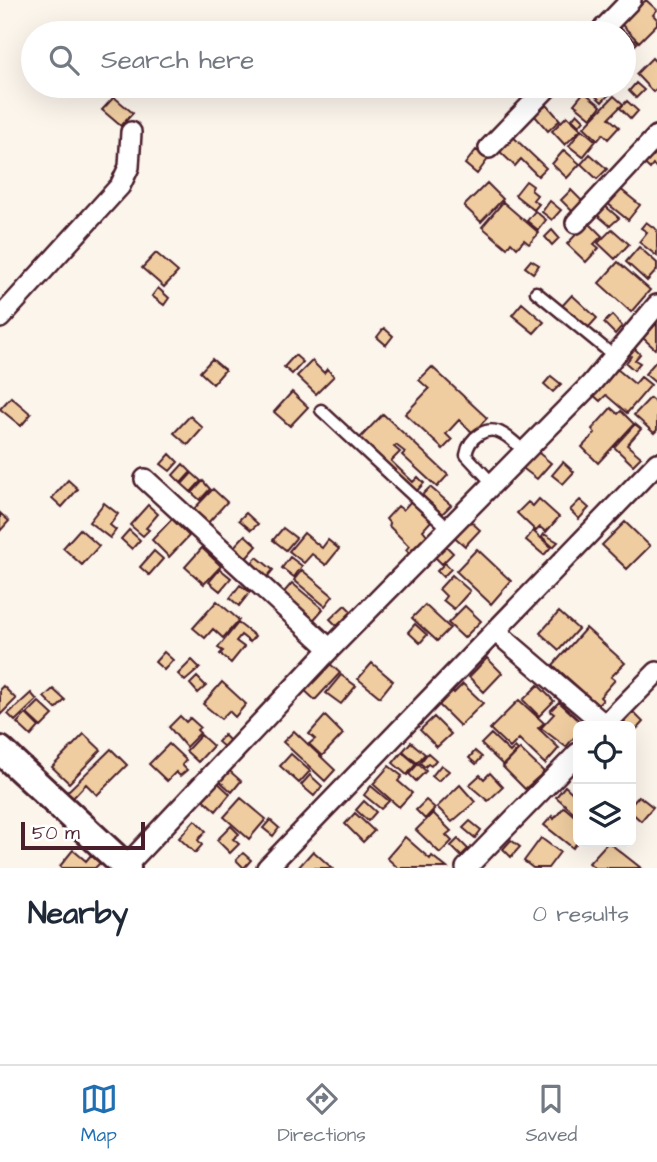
<!DOCTYPE html>
<style>
:root{--surface:#fff;--page:#f2f2f3;--text:#1f2937;--muted:#747a83;--line:#e0e1e3;--accent:#1f6fb2}
body{margin:0;font-family:"Architects Daughter",sans-serif;background:var(--page);color:var(--text)}
.controls{position:absolute;right:21px;bottom:21px;display:grid;overflow:hidden;border-radius:10px;box-shadow:0 7px 28px #0002}
.controls button{width:63px;height:63px;display:grid;place-items:center;padding:0;border:0;border-bottom:2px solid var(--line);background:var(--surface);color:var(--text);font:35px sans-serif}
.scale{position:absolute;left:21px;bottom:18px;width:124px;box-sizing:border-box;padding-left:7px;border:4px solid #4a1f2b;border-top:0;font-size:19px;line-height:24px;white-space:nowrap;color:#4a1f2b;-webkit-text-stroke:5px #fff;paint-order:stroke}
.list{margin:0;padding:0;list-style:none}
h2{display:flex;justify-content:space-between;align-items:center;height:91px;margin:0;padding:0 28px;font-size:30px}
h2 small{font-size:23px;font-weight:400;color:var(--muted)}
.icon{flex:none;width:38px;height:38px;fill:none;stroke:currentColor;stroke-width:2;stroke-linecap:round;stroke-linejoin:round}
.map{position:relative;flex:none;width:657px;height:868px;overflow:hidden}
.search{position:absolute;background:var(--surface);box-shadow:0 7px 28px #0002;left:21px;right:21px;top:21px;height:77px;display:flex;align-items:center;gap:18px;box-sizing:border-box;padding:0 24px;border-radius:38px;color:var(--muted);font-size:26px}
.sheet{height:196px;background:var(--surface)}
nav{display:flex;justify-content:space-around;align-items:center;box-sizing:border-box;height:98px;border-top:2px solid var(--line);background:var(--surface);font-size:19px;color:var(--muted)}
nav a{display:grid;justify-items:center;gap:4px}
nav .on{color:var(--accent)}
.map>svg:first-child{display:block}
.building{fill:#efcda0;stroke:#4a1f2b;stroke-width:2}
.lines{fill:none;stroke-linecap:round;stroke-linejoin:round}
.lane-casing{stroke:#4a1f2b;stroke-width:15}
.street-casing{stroke:#4a1f2b;stroke-width:24}
.secondary-casing{stroke:#4a1f2b;stroke-width:32}
.lane{stroke:#fff;stroke-width:10}
.street{stroke:#fff;stroke-width:19}
.secondary{stroke:#fff;stroke-width:26}
</style>
<div class="map">
<svg width="657" height="868" viewBox="0 0 657 868">
<rect width="100%" height="100%" fill="#fcf5ec"/>
<filter id="ink" filterUnits="userSpaceOnUse"><feTurbulence type="fractalNoise" baseFrequency=".0143" numOctaves="2"/><feDisplacementMap in="SourceGraphic" scale="14" xChannelSelector="R" yChannelSelector="G"/><feConvolveMatrix kernelMatrix="1 2 1 2 8 2 1 2 1" color-interpolation-filters="sRGB"/></filter>
<g filter="url(#ink)">
<path class="building" d="M646 0 657 10 653 15 657 19V24L639 42 616 19 628 7 634 12Z
M618 26 637 43 624 57V33H611Z
M652 58 657 63V88L653 92 636 74Z
M636 83 644 90 636 98 629 91Z
M585 86H611L614 89 602 102Z
M584 92 601 106 591 118 574 104Z
M614 96 623 104 609 118 619 127 608 139 603 134 598 140 584 127Z
M114 97 133 113 121 126 102 110Z
M627 101 638 111 631 119 620 108Z
M547 105 560 120 548 131 534 115Z
M577 113 584 120 579 126 572 119Z
M567 116 581 129 565 145 552 131Z
M582 129 596 141 583 157 569 146Z
M508 132 546 168 538 176 521 159 515 166 494 146Z
M651 146 657 151V168L653 165 650 169 639 159Z
M476 150 488 159 477 174 465 164Z
M564 150 580 164 567 178 552 164Z
M590 154 607 169 597 179 581 164Z
M526 181 533 186 531 190 537 195 533 200 539 204 534 210 515 195Z
M487 183 503 199 481 222 464 206Z
M619 188 640 205 628 220 607 203Z
M571 190 584 203 574 213 561 200Z
M550 201 561 210 552 220 542 212Z
M503 202 539 233 529 244 524 240 517 248 511 242 507 248 482 227Z
M604 205 619 218 610 226 596 214Z
M535 211 546 220 538 230 527 221Z
M588 222 602 236 594 244 599 248 586 262 567 244Z
M646 222 657 230V256L639 242 647 232 641 228Z
M612 229 629 244 615 259 598 243Z
M552 230 559 238 552 245 545 237Z
M639 247 657 263V270L647 281 626 262Z
M156 253 178 272 164 287 142 268Z
M531 260 539 265 533 273 525 267Z
M618 262 650 290 631 312 599 283Z
M158 288 169 298 164 305 152 296Z
M572 295 597 318 587 329 562 306Z
M522 303 544 322 534 333 512 315Z
M657 312V347L655 349 643 338 656 324 650 319Z
M612 315 622 326 615 334 604 323Z
M384 328 393 336 386 345 377 337Z
M632 346 640 354 635 360 640 363 634 370 626 363 631 356 627 352Z
M295 355 303 362 292 374 284 367Z
M212 359 225 370 213 384 200 372Z
M657 360V384L645 374Z
M312 361 324 373 327 369 334 376 316 394 297 376Z
M432 367 487 418 473 433 459 420 446 434 452 440 443 449 405 414 429 389 419 380Z
M617 369 635 384 641 377 651 385 627 413 606 395 600 401 590 392 599 388Z
M551 376 561 384 553 392 544 384Z
M292 392 308 407 290 426 274 412Z
M11 397 31 414 21 426 0 409Z
M650 398 657 404V430L654 433 634 415Z
M611 408 618 414 621 411 634 424 598 463 582 447 595 433 592 429Z
M383 414 448 475 437 487 402 455 405 452 396 445 394 447 400 452 391 461 413 482 418 477 424 483 415 493 358 440Z
M190 416 203 428 188 445 174 433Z
M635 424 641 429 627 445 641 457 633 465 614 447Z
M534 449 551 463 537 479 520 466Z
M170 454 178 462 170 471 161 464Z
M563 462 574 472 563 484 552 475Z
M183 464 191 472 181 483 173 475Z
M192 473 201 481 191 492 182 484Z
M68 480 78 489 62 507 52 498Z
M203 481 210 489 200 500 192 493Z
M430 487 451 505 442 514 422 495Z
M213 489 227 502 206 525 191 512Z
M539 499 559 517 546 532 540 527 536 531 517 513 528 502 533 506Z
M412 500 432 520 423 530 427 535 409 553 406 550 409 546 389 526 390 524 386 519 398 506 403 510Z
M580 500 589 508 579 519 570 510Z
M104 503 118 514 110 525 116 530 110 538 89 522Z
M148 505 158 514 146 528 149 530 143 536 130 525Z
M0 513 9 521 0 531Z
M246 513 258 524 251 530 239 520Z
M466 517 480 530 465 546 451 534Z
M172 519 189 536 169 557 152 540Z
M625 522 650 546 627 569 602 545Z
M283 528 296 538 286 550 273 540Z
M80 529 99 546 82 565 63 548Z
M129 530 140 540 132 549 121 539Z
M533 531 551 547 544 555 526 540Z
M304 533 322 548 328 540 339 549 326 565 312 554 304 563 289 551Z
M544 534 558 542 553 547 542 537Z
M245 535 257 546 242 563 229 552Z
M441 541 453 553 442 564 430 552Z
M202 548 221 566 204 584 185 567Z
M477 549 511 581 491 604 456 571Z
M154 551 163 559 149 575 140 567Z
M257 557 273 570 262 583 246 569Z
M290 557 302 566 294 577 282 568Z
M445 563 451 569 443 577 437 571Z
M220 569 231 578 220 591 209 582Z
M302 570 333 596 325 606 294 580Z
M452 575 470 591 454 609 443 600 446 596 439 589Z
M292 583 323 609 310 624 279 598Z
M240 585 250 592 239 606 230 598Z
M217 601 239 620 223 638 213 629 205 638 193 628Z
M345 605 352 612 337 626 330 619Z
M425 605 450 628 437 641 412 618Z
M465 606 481 621 464 638 448 623Z
M559 612 578 629 559 650 540 633Z
M238 623 255 636 250 642 241 635 236 641 244 647 231 663 220 654 223 651 218 648Z
M415 624 427 635 420 643 408 632Z
M586 628 625 663 611 677 615 680 600 697 603 700 598 705 553 665Z
M164 652 173 660 164 670 155 662Z
M487 658 502 673 484 692 469 677Z
M192 660 200 668 185 681 178 674Z
M326 660 340 673 315 700 301 687Z
M372 663 393 681 380 697 358 679Z
M341 675 356 686 341 704 326 693Z
M197 677 206 686 198 693 190 684Z
M222 682 246 704 235 717 229 711 221 719 203 704Z
M463 684 483 703 460 726 437 703 450 689 454 693Z
M538 685 554 701 539 716 523 700Z
M3 686 16 699 0 715V689Z
M53 689 65 700 56 709 44 697Z
M31 693 37 700 15 721 8 714Z
M519 700 544 723 538 728 559 748 545 764 519 739 510 748 490 729Z
M39 702 53 715 41 727 27 714Z
M559 702 585 726H578V733L566 747 541 728 554 714 550 711Z
M633 712 643 722 634 732 631 726 623 723Z
M26 714 39 727 31 736 17 723Z
M180 716 186 722 190 718 200 727 197 730 200 733 186 747 169 727Z
M325 716 343 734 322 756 309 744 315 739 309 734Z
M434 717 451 734 437 747 420 730Z
M294 731 335 770 325 781 283 742Z
M84 734 101 750 69 783 52 767Z
M491 734 510 752 515 747 518 750 503 765 481 744Z
M201 735 213 746 198 762 186 751Z
M224 735 231 742 225 748 218 742Z
M411 742 425 754 417 763 403 751Z
M169 744 186 760 182 765 187 770 180 776 176 772 167 781 149 764Z
M111 749 127 765 97 795 86 784 72 799 66 793Z
M520 749 544 772 525 789 503 767Z
M475 751 482 757 476 764 469 758Z
M402 752 416 764 407 775 393 763Z
M428 753 436 760 431 766 428 764 425 767 420 763Z
M291 754 310 771 299 783 280 766Z
M418 764 426 771 416 781 409 774Z
M441 765 449 771 438 781 432 776Z
M224 766 241 781 232 792 214 776Z
M389 766 402 776 398 781 412 793 399 807 373 784Z
M490 773 503 787 488 801 469 785 480 775 484 779Z
M310 775 322 786 314 796 301 785Z
M213 778 230 794 216 811 198 795Z
M460 785 475 802 452 822 437 807Z
M371 786 389 801 381 809 364 795Z
M565 786 578 798V816L556 797Z
M639 796 653 807 641 821 631 812V805Z
M241 798 266 819 249 839 224 817Z
M426 800 435 808 425 819 416 810Z
M364 801 376 812 368 821 356 810Z
M564 807 578 819V841L573 848 544 825 552 816 554 819Z
M355 813 374 831 363 842 345 824Z
M433 813 451 831 446 835 452 841 440 853 416 830Z
M195 820 206 831 198 840 202 845 195 853 179 838Z
M270 820 279 828 273 836 263 828Z
M470 821 481 830 475 838 463 828Z
M231 826 239 834 233 839 239 844 230 853 217 840Z
M405 837 430 859 432 856 447 868H398L387 858Z
M541 838 560 852 548 868H533L524 861Z
M458 839 468 849 461 856 451 846Z
M511 840 520 847 511 857 503 849Z
M608 842 641 868H595L589 863Z
M73 850 86 861 91 855 100 863 95 868H62L60 866Z
M313 851 332 868H298Z
M243 853 251 860 244 868 236 860Z"/>
<g class="lines">
<g class="lane-casing">
<path id="lane" d="M536 292 614 356
M321 410 449 529
M493 484 466 455C469 437 487 424 503 434 511 438 518 446 525 452"/>
</g>
<g class="street-casing">
<path id="street" d="M599 33 631 0
M489 148 549 86
M576 223 657 136
M0 318 120 186 129 167 131 132
M145 479 330 649
M495 631 605 725
M604 726 657 672
M125 867 330 649 590 385 657 305
M267 868 657 463
M466 868 578 753"/>
</g>
<g class="secondary-casing">
<path id="secondary" d="M0 750 127 868"/>
</g>
<use href="#lane" class="lane"/>
<use href="#street" class="street"/>
<use href="#secondary" class="secondary"/>
</g>
</g>
</svg>
<div class="controls">
<button><svg class="icon" aria-label="locate" viewBox="0 0 24 24"><circle cx="12" cy="12" r="6"/><path d="M12 2v4M12 18v4M2 12h4M18 12h4"/></svg></button>
<button><svg class="icon" aria-label="layers" viewBox="0 0 24 24"><path d="M12 4l9 5-9 5-9-5zM3 14l9 5 9-5"/></svg></button>
</div>
<div class="scale">50 m</div>
<div class="search"><svg class="icon" aria-label="search" viewBox="0 0 24 24"><circle cx="10" cy="10" r="6"/><path d="M15 15l6 6"/></svg>Search here</div>
</div>
<section class="sheet">
<h2>Nearby<small>0 results</small></h2>
<ul class="list">
</ul>
</section>
<nav>
<a class="on"><svg class="icon" aria-label="map" viewBox="0 0 24 24"><path d="M3 6l6-2 6 2 6-2v14l-6 2-6-2-6 2zM9 4v14M15 6v14"/></svg>Map</a>
<a><svg class="icon" aria-label="directions" viewBox="0 0 24 24"><path d="M12 3l9 9-9 9-9-9zM9 14v-3h6M13 9l2 2-2 2"/></svg>Directions</a>
<a><svg class="icon" aria-label="saved" viewBox="0 0 24 24"><path d="M7 4h10v16l-5-4-5 4z"/></svg>Saved</a>
</nav>
